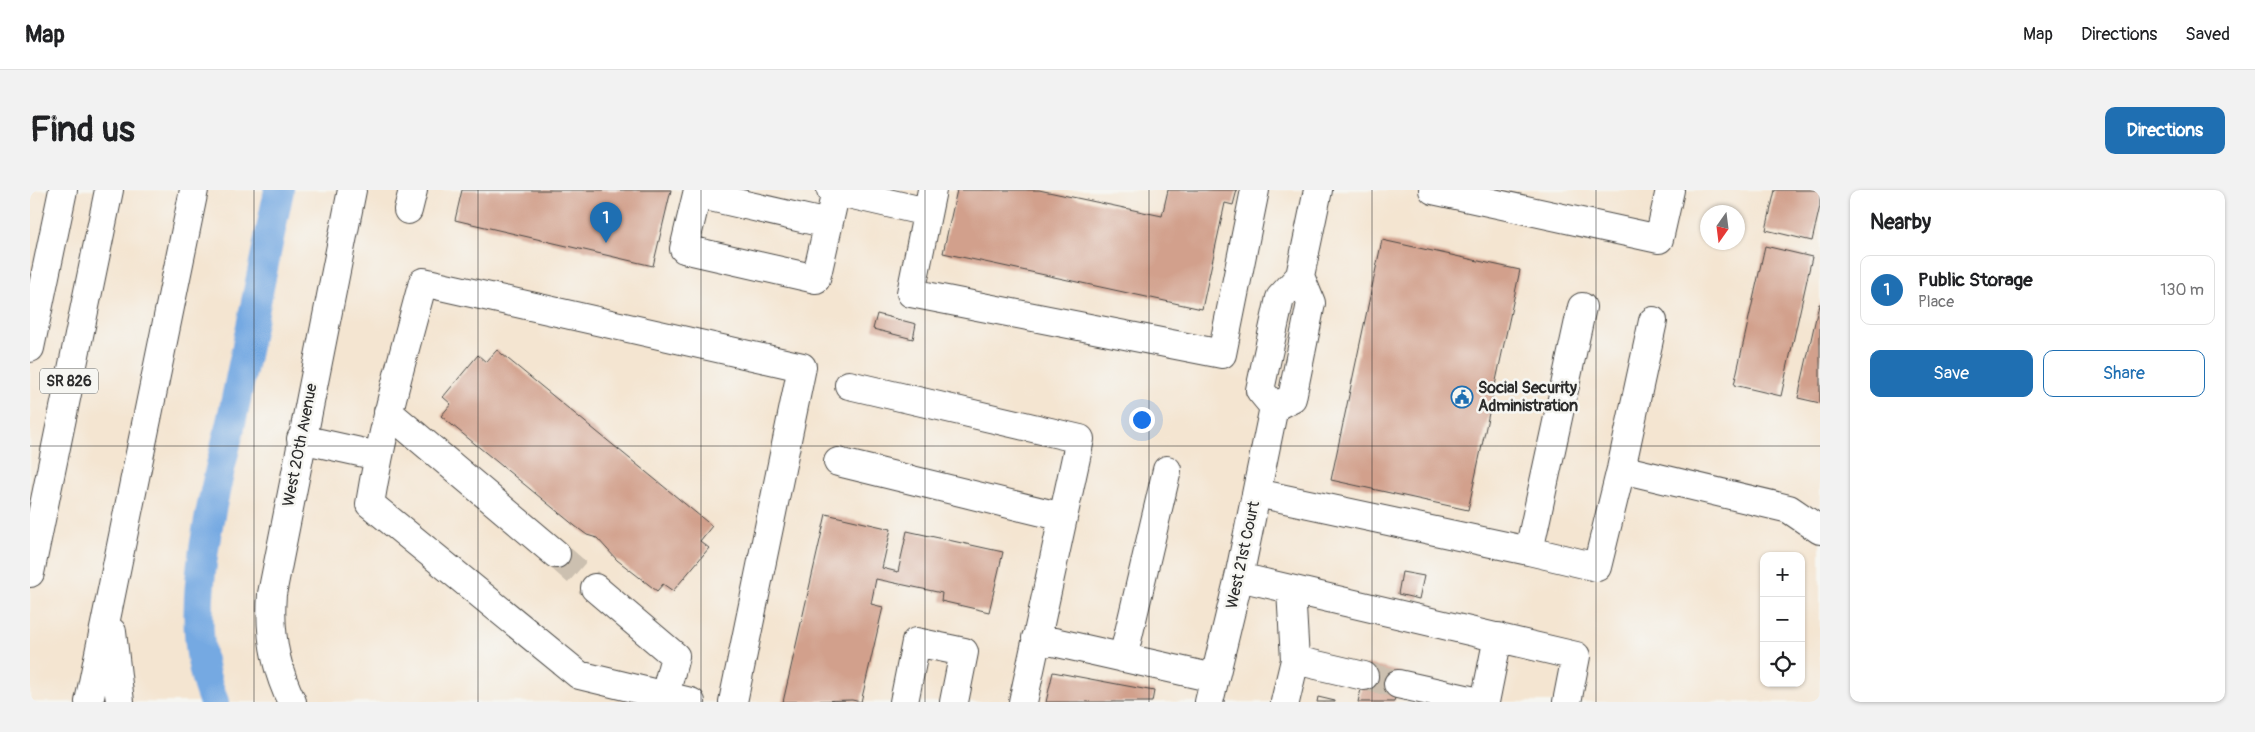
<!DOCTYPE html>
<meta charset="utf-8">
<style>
:root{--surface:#fff;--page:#f2f2f2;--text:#202124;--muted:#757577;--line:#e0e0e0;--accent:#1f6fb2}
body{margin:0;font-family:Pangolin,sans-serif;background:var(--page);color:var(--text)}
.controls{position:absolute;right:15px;bottom:15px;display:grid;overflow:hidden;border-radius:10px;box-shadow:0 1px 4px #0004}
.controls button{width:45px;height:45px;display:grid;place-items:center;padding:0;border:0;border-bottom:1px solid var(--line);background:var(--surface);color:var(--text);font:25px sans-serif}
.compass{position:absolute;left:1670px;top:15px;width:45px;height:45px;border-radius:50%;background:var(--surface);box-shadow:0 1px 4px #0004;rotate:194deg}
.you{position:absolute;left:1111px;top:229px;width:18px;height:18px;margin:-12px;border:4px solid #fff;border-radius:50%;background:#1a73e8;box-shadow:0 0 0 8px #1a73e833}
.badge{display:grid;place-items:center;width:32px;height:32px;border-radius:50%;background:var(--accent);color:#fff;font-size:16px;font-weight:700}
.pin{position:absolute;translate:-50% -41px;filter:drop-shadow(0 1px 2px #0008)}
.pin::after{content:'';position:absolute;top:26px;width:18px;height:15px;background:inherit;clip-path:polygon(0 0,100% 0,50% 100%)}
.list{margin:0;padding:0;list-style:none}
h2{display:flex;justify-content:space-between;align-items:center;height:65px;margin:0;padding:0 20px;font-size:21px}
h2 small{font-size:16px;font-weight:400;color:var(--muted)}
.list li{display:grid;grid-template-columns:32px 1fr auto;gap:15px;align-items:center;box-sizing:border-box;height:70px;margin:0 10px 10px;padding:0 10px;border:1px solid var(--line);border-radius:10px}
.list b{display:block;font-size:19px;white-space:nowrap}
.list p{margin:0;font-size:16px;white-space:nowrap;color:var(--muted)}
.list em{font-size:16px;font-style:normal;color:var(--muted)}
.actions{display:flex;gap:10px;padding:15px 20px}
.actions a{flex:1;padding:11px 0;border:1px solid var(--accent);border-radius:10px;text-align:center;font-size:18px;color:var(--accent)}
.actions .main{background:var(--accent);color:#fff}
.icon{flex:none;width:28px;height:28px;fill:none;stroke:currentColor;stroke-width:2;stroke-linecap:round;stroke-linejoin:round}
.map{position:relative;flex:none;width:1790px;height:512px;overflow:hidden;border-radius:10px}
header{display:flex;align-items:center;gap:30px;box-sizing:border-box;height:70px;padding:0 25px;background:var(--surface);border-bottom:1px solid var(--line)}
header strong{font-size:24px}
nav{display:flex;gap:28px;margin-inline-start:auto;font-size:18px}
.intro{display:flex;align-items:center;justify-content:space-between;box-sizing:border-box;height:120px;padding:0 30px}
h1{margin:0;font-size:35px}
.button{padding:12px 22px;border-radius:10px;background:var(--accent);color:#fff;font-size:18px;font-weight:700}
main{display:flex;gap:30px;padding:0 30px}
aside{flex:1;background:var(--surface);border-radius:10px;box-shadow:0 1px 4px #0004}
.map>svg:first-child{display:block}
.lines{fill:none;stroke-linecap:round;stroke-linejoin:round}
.canal{stroke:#74a9e2;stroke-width:30}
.building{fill:#d2a08c}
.minor-tunnel{stroke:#ccc0b0;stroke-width:28;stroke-dasharray:28 14;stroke-linecap:butt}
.minor-casing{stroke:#494744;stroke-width:30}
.highway-casing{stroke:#494744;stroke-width:30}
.minor{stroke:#fff;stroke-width:28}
.highway{stroke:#fff;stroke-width:28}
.grid{fill:none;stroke:#2b2b2b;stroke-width:1;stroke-opacity:0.55}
.labels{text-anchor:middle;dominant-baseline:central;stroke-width:5;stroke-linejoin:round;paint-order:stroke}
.shield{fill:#f6f6f2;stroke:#686867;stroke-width:1}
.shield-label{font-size:15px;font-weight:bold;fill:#2b2b2b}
.poi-label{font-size:16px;font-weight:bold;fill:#2b2b2b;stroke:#f6f6f2;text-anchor:start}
.street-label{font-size:16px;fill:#2b2b2b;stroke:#f6f6f2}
</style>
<header>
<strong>Map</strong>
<nav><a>Map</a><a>Directions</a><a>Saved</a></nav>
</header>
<div class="intro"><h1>Find us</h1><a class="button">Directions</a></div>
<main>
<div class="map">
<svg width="1790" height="512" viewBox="0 0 1790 512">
<rect width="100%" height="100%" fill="#f6f6f2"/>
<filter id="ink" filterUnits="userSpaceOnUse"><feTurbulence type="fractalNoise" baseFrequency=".02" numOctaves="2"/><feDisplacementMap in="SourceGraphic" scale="10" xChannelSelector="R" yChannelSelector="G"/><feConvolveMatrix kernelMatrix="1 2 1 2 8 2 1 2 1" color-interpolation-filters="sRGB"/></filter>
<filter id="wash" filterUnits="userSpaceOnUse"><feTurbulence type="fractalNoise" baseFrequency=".0096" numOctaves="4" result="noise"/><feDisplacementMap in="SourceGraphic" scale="20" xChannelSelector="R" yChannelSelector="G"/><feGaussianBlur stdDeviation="1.12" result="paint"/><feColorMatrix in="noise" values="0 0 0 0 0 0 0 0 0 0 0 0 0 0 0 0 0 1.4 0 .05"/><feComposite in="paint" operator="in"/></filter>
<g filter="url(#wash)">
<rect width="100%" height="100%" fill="#f4e5d1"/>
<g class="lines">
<path class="canal" d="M184 512C147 426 185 306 204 219 219 146 234 73 249 0"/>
</g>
<g id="blocks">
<path class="building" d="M432 0H641L623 76 425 30Z
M927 0H1009L1132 26 1138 0H1207L1203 15 1195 13 1172 119 913 63Z
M1745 0H1790V16L1782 51 1736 40Z
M1352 50 1490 80 1438 320 1301 290Z
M1735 56 1782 67 1751 206 1704 195Z
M1789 114H1790V213L1768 208Z
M847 124 886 134 883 149 843 139Z
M467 160 682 336 670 351 679 358 643 401 633 394 627 401 587 370 567 348 557 345 545 336 411 226 421 214 413 207 448 165 456 172Z
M796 324 861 339 852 378 868 382 877 341 973 362 959 422 911 411 912 403 846 389 841 414 853 417 831 512 822 510 753 512Z
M1372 382 1394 386 1389 409 1368 404Z
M1337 474 1371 482 1364 512H1328Z
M1023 482 1124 501 1122 512H1016Z
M1288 507 1305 511V512H1287Z"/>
</g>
</g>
<g filter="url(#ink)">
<use href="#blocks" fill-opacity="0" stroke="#494744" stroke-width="1"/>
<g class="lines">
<path class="minor-tunnel" d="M526 364 565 398
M1334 486 1368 494"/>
<g class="minor-casing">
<path id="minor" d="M668 0 654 59 786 89 806 1
M801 0 897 22
M902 0 881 103 1192 164 1225 0
M1403 0 1629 49 1640 0
M667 4 798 34
M378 20 383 0
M819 195 1050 249 993 512
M1244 217 1230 200 1250 108 1270 86 1288 0
M1244 217 1262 208 1281 113 1270 86
M358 222 526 364
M271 249 348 266
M808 272 1033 327
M1591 279 1759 319 1790 340
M1227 303 1499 361 1552 117
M1499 361 1567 377 1591 279 1623 131
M1209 387 1546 466 1537 512
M565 398 645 466 635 506
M1261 400 1265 470 1334 486
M1006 448 1184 488
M1093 468 1137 280
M1368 494 1449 512
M262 512C245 478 239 442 242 404L322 0
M661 512 549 485 340 314C352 239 373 166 393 92L772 177 703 512
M874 512 886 452 934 462 924 512
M1179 512 1209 387 1244 217
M1255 512 1265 470
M1455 512 1468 447"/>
</g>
<g class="highway-casing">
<path id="highway" d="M0 158 33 0
M0 383 79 0
M82 442 90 512
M59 512 164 0"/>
</g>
<use href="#minor" class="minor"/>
<use href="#highway" class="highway"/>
</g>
</g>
<path class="grid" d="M224 0V512M448 0V512M671 0V512M895 0V512M1119 0V512M1342 0V512M1566 0V512M0 256H1790"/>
<defs>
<g id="civic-ring" transform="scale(1.125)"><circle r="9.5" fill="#f6f6f2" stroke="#1f6fb2" stroke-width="1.5"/><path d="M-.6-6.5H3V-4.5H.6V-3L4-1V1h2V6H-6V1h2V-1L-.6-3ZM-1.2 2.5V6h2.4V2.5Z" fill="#1f6fb2"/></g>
</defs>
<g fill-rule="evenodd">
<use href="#civic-ring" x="1432" y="207"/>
</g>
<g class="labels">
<rect class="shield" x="10" y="178.5" width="58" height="25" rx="4"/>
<g class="shield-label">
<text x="39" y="191">SR 826</text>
</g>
<g class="poi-label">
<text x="1448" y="198">Social Security<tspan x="1448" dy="18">Administration</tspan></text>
</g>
<g class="street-label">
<text transform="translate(270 255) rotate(-79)">West 20th Avenue</text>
<text transform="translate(1213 365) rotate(-78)">West 21st Court</text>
</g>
</g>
</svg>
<div class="controls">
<button>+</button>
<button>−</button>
<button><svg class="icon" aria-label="locate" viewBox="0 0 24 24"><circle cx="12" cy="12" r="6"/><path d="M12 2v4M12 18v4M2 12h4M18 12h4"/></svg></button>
</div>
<svg class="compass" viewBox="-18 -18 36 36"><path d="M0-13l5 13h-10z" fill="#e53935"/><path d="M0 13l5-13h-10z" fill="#757577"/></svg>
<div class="you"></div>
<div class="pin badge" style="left:576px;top:53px">1</div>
</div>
<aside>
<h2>Nearby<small></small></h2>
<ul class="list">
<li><span class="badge">1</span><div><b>Public Storage</b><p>Place</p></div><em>130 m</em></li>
</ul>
<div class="actions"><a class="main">Save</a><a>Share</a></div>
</aside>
</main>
